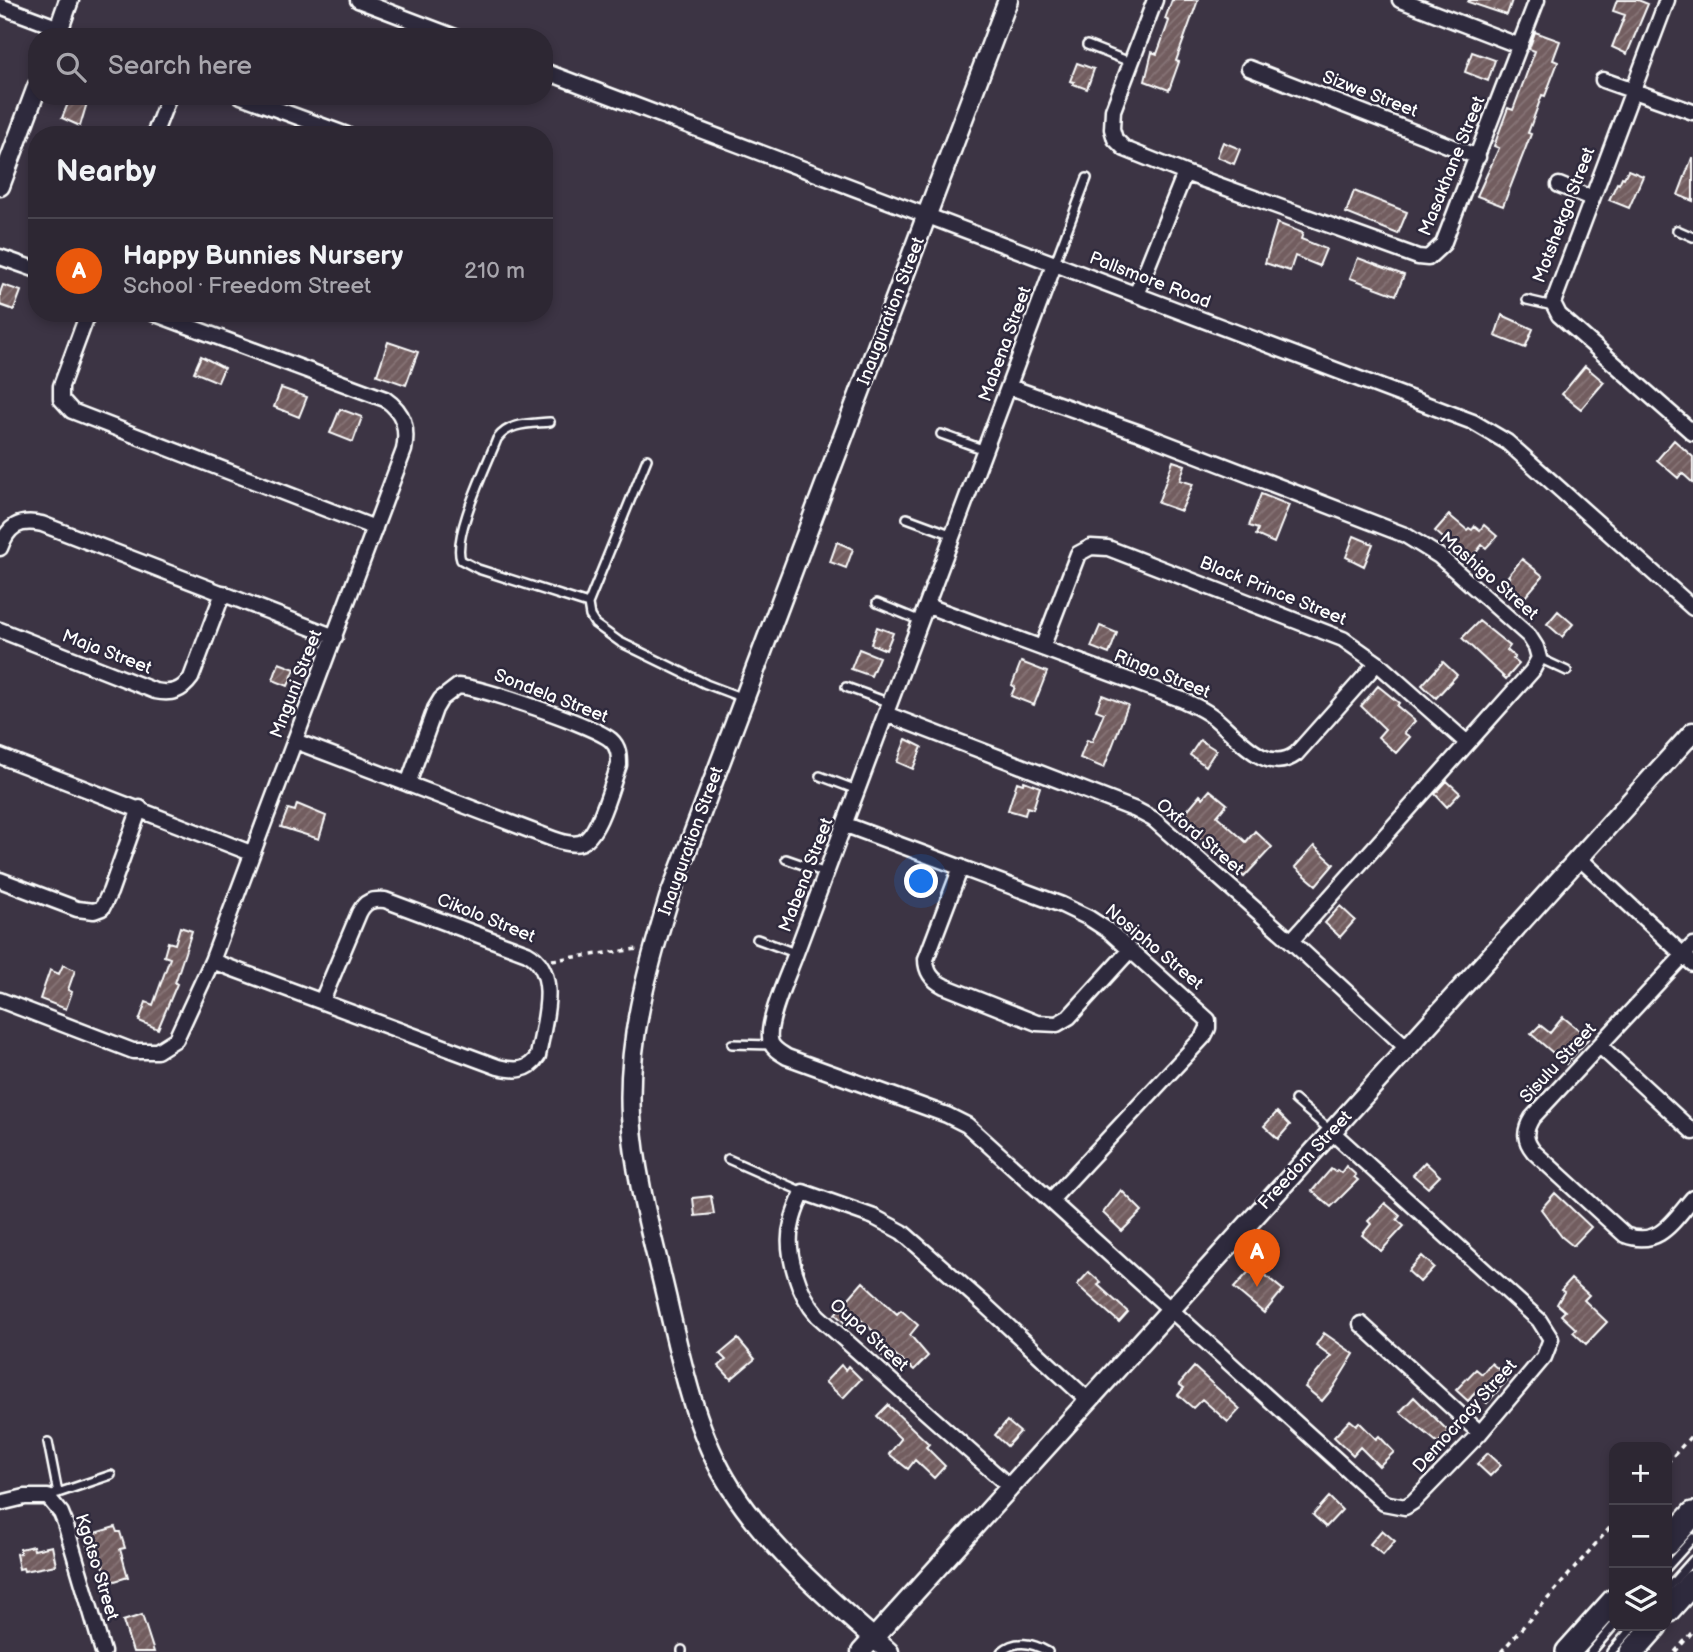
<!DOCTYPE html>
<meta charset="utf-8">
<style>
:root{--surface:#2d2733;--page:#352f3b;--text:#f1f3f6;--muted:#a7a5ac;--line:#48444e;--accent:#ea580c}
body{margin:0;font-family:"Balsamiq Sans",sans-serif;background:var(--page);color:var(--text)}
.controls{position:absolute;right:21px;bottom:21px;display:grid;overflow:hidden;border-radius:14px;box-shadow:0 4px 10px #0003}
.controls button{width:63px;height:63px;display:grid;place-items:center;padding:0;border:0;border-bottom:2px solid var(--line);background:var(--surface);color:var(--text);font:35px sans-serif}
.you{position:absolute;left:922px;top:882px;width:24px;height:24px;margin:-18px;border:5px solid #fff;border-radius:50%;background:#1a73e8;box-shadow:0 0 0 10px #1a73e833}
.badge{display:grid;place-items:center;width:46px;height:46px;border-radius:50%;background:var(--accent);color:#fff;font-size:23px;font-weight:700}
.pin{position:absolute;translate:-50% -58px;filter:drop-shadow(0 2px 4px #0008)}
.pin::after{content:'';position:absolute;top:37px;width:24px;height:21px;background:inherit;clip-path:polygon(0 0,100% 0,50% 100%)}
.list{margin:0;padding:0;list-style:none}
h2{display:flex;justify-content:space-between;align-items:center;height:91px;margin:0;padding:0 28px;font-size:30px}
h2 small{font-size:23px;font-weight:400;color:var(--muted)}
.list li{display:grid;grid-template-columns:46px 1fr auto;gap:21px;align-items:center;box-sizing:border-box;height:105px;padding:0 28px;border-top:2px solid var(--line)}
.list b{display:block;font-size:26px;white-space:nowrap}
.list p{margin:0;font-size:23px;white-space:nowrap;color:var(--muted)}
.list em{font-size:23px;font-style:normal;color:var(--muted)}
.icon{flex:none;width:38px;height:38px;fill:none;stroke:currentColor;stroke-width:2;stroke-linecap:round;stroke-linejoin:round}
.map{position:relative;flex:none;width:1693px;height:1652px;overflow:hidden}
.search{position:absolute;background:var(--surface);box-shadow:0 4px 10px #0003;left:28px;top:28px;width:525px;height:77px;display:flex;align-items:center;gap:18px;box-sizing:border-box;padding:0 24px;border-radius:28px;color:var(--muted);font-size:26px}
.panel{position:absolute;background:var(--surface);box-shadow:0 4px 10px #0003;left:28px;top:126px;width:525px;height:196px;border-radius:28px}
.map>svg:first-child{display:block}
.building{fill:url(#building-hatch);stroke:#fff;stroke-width:2}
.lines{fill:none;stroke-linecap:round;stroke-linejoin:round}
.service-casing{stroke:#fff;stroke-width:12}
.minor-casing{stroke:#fff;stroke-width:19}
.tertiary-casing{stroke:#fff;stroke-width:23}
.primary-casing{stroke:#fff;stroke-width:28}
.path{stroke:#fff;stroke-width:3.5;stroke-dasharray:5 5;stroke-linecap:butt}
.service{stroke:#2f2a3d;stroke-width:7}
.minor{stroke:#2f2a3d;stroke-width:14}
.tertiary{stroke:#2f2a3d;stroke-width:18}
.primary{stroke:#2f2a3d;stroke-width:23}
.labels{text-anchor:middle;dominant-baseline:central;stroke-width:5;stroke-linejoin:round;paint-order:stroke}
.street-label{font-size:18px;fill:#fff;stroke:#2f2a3d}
</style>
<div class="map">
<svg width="1693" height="1652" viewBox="0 0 1693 1652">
<defs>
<pattern id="building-hatch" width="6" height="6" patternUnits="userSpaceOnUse" patternTransform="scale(1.75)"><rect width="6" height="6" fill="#725d5f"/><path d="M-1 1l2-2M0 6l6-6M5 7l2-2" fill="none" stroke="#877577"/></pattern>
</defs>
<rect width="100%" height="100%" fill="#3c3444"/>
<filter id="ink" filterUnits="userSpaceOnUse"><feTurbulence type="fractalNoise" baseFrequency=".0143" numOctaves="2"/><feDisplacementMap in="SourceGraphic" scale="14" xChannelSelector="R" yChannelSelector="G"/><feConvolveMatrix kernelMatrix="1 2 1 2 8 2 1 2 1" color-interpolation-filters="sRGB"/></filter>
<g filter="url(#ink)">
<path class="building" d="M1172 0H1198L1176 61 1179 62 1169 90 1145 81 1152 52 1157 54 1169 21 1165 19Z
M1469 0H1512L1507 15 1468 2Z
M1617 0H1638L1648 4 1627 54 1612 47 1625 15 1613 11Z
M1535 32 1560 41 1553 60 1558 62 1545 96 1542 95 1528 133 1531 134 1503 206 1477 196 1499 148 1494 146 1508 108 1513 110 1535 51 1529 49Z
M1472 52 1495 60 1488 81 1465 72Z
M1077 63 1094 69 1087 89 1073 84 1074 82 1070 81Z
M71 96H89L80 126 62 118Z
M1223 142 1240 149 1234 164 1217 157Z
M1692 158H1693V201L1678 195Z
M1628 170 1643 176 1629 208 1609 200 1617 183 1619 184 1622 177 1624 178Z
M1354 191 1407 212 1398 234 1346 213Z
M1277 223 1303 233 1301 239 1326 249 1319 266 1295 256 1290 271 1265 263Z
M1358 258 1404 275 1396 295 1350 278Z
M3 285 21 291 14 310 0 305V293Z
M1502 315 1533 329 1525 348 1495 336Z
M388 342 418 352 406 385 377 375Z
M201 356 224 368 218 382 194 372Z
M1585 366 1604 382 1581 409 1562 394Z
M281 388 307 397 299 417 274 407Z
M340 409 362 417 353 442 330 433Z
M1674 440 1693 457V483L1682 473 1678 478 1657 460Z
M1173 461 1185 465 1180 480 1193 484 1181 511 1158 503Z
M1261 494 1289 505 1274 543 1256 535 1258 529 1249 526Z
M1449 515 1467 530 1469 528 1472 530 1475 526 1480 530 1484 525 1497 536 1486 548 1482 545 1472 558 1469 556 1466 558 1435 531Z
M1354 536 1373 544 1364 566 1346 557Z
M837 542 853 549 846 568 830 562Z
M1522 559 1543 576 1519 604 1503 590 1508 584 1506 582 1510 577 1508 576Z
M1558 611 1573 624 1562 637 1547 624Z
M1479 621 1510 646 1507 650 1515 657 1513 659 1519 664 1506 679 1462 638Z
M1100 626 1117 633 1109 654 1091 647Z
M877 627 893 633 886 650 871 644Z
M859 649 879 657 871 676 851 669Z
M1021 662 1047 672 1034 705 1011 696 1015 687 1012 685Z
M1443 662 1457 675 1436 698 1422 685Z
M279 663 295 669 288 686 273 680Z
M1378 686 1399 703 1397 706 1415 721 1404 733 1410 737 1396 753 1378 737 1385 729 1361 706Z
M1102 695 1128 705 1104 768 1080 758 1087 740 1092 742 1104 713 1096 710Z
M906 739 922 747 913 769 897 762Z
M1200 740 1216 750 1206 766 1190 755Z
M1024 781 1040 787 1033 809 1027 807 1025 815 1008 810 1017 782 1023 784Z
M1447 781 1460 793 1447 807 1435 794Z
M1210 790 1227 804 1217 816 1246 842 1255 831 1272 847 1244 877 1182 822 1188 815 1185 813 1200 795 1203 798Z
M297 804 326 816 319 839 281 827 288 809 295 811Z
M1314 846 1334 864 1316 885 1295 867Z
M1340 906 1355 920 1340 937 1325 923Z
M180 927 192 931 175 983 177 984 158 1029 139 1021 146 1002 153 1005 170 958 164 956 168 942 175 944Z
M63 965 75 970 68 990 72 992 66 1009 40 999 50 970 59 974Z
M1563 1017 1589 1038 1566 1064 1531 1034 1540 1025 1550 1033Z
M1277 1112 1290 1125 1278 1139 1264 1126Z
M1425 1162 1440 1176 1428 1188 1413 1175Z
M1346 1166 1356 1175 1354 1177 1358 1180 1331 1207 1312 1191 1331 1169 1335 1172 1337 1170 1341 1173Z
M1121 1190 1142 1211 1122 1231 1103 1213Z
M1555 1193 1591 1227 1573 1246 1562 1237 1541 1209Z
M711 1196 714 1214 695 1216 693 1198Z
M1385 1203 1400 1216 1397 1220 1404 1226 1381 1251 1362 1235 1371 1224 1368 1221Z
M1422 1256 1434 1267 1420 1282 1408 1271Z
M1254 1266 1283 1290 1264 1313 1234 1288Z
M1089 1272 1101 1283 1098 1285 1128 1312 1119 1322 1077 1285Z
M1571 1279 1589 1295 1584 1300 1607 1322 1586 1344 1573 1332 1576 1329 1561 1315 1565 1311 1557 1304 1564 1292 1561 1290Z
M863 1282 897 1314 901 1310 918 1325 910 1335 928 1356 914 1370 893 1353 887 1360 877 1351 885 1342 858 1317 849 1327 835 1314Z
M1324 1333 1354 1354 1333 1388 1322 1401 1305 1387 1331 1356 1316 1345Z
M738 1339 755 1359 731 1379 719 1366 726 1360 720 1354Z
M1491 1363 1509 1378 1487 1403 1475 1393 1468 1401 1456 1390 1476 1369 1482 1374Z
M841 1365 845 1370 848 1366 861 1379 843 1398 825 1382Z
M1194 1367 1240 1409 1228 1422 1202 1399 1193 1408 1178 1395 1184 1388 1179 1384Z
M1414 1397 1449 1432 1438 1443 1400 1412Z
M888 1405 929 1444 926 1447 945 1466 934 1478 915 1460 908 1469 889 1454 901 1439 877 1416Z
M1350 1420 1356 1425 1359 1422 1376 1439 1379 1436 1394 1452 1379 1466 1360 1447 1353 1455 1334 1437Z
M1007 1421 1020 1432 1007 1446 995 1435Z
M1488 1453 1501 1465 1490 1476 1477 1464Z
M1329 1497 1342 1510 1326 1527 1313 1515Z
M115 1527 117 1532H120L125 1548 120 1549 128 1577 108 1583 99 1549 90 1552 85 1536Z
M1382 1530 1395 1541 1383 1555 1370 1544Z
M33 1546 34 1550 52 1546 56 1565 24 1571 23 1568 19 1569 16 1554 20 1553V1549Z
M142 1615 154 1652H133L123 1621Z"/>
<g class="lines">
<g class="service-casing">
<path id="service" d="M1087 45 1130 62
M1677 230 1693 237
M1054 265 1087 178
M1527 300 1553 306
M550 422C531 424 509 422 497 439 487 465 452 536 461 560L478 569 588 604
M941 434 985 450
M647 459 588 604 590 616 595 624 620 642 706 684 743 698
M907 518 953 535
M877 603 921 621
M1539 658 1567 671
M846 687 890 703
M820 776 857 790
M786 859 826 873
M757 939 795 953
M732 1044 771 1045
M1295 1100 1332 1132
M728 1159 803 1192
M48 1442 58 1493
M49 1496 111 1475
M1667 1567 1693 1538
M1667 1589 1693 1560
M682 1652V1650
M1001 1652C1015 1639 1033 1643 1048 1652
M1591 1652 1614 1625
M1611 1652 1634 1626"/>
</g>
<g class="minor-casing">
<path id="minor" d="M358 0 455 37
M1155 0 1113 110 1112 129 1115 139 1125 149 1185 173 1418 257 1428 258 1443 244 1537 0
M1400 0 1520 46
M1667 0 1553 303 1559 315 1693 433
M0 6 59 28
M1249 68 1478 157
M544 71 1473 422 1507 442 1693 608
M1603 80 1693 112
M241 96 347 135
M154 135 169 96
M1559 185 1591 198
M0 257 37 270
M1054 265 796 953C789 973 764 1025 771 1043 774 1050 781 1053 787 1057L947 1115 967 1125 1384 1503 1405 1507 1413 1502 1480 1433 1544 1357 1551 1339 1539 1320 1332 1132
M1136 295 1185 173
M88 313 61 386V399L72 411 375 528
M1010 387 1140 433 1405 535 1439 556 1529 636 1536 647 1539 658 1532 671 1291 941
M0 548C8 526 19 519 42 524L335 637
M928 606 1183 700C1193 705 1203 709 1212 716 1236 734 1265 777 1296 754L1377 663
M0 630 155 691C171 694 181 692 191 678L223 593
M1042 648 1078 554 1091 547 1108 548 1343 639 1377 663 1466 742
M886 714 1136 810 1153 819 1291 941 1406 1047
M295 741 553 839C561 842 572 845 580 843 599 838 612 783 619 765 619 756 619 747 611 740 595 726 481 687 458 686L441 699 435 709 408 784
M0 756 251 853
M846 825 1062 905 1089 918 1109 931 1208 1020V1028L1204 1036 1051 1200
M1578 857 1693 964
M961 867 926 959C926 972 932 980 944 986L1037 1023 1057 1024 1069 1017 1130 950
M0 880 77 909 94 911 102 908 110 892 140 808
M1693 945 1532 1118C1524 1131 1524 1140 1534 1152L1625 1235C1659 1248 1673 1221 1693 1198
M212 961 498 1067C515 1071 528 1072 538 1056 543 1025 562 972 527 953L385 900C372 899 365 901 359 913L322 1001
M0 1000 133 1051H157L176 1039 212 961 404 450C408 428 404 412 385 399L153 313
M1600 1046 1693 1132
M1361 1324 1480 1433
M1010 1487 818 1316C799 1295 784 1251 792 1223 794 1212 799 1202 803 1192L874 1217 902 1232 985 1305 1089 1401
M0 1503 25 1497H48L61 1513 65 1523 103 1652"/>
</g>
<g class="tertiary-casing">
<path id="tertiary" d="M56 37 69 0
M0 186 37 87
M861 1652 1693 732
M889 1652C833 1602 772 1552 731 1488 697 1435 683 1370 669 1309 655 1246 635 1181 631 1116 627 1041 647 970 669 898L1008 0"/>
</g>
<g class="primary-casing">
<path id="primary" d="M1667 1543 1693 1514
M1667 1611 1693 1582
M1568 1652 1614 1601
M1632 1652 1655 1626"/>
</g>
<path class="path" d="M552 960 638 949
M1667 1463 1693 1434
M1501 1652 1614 1523
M1675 1652 1693 1631"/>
<use href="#service" class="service"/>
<use href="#minor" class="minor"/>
<use href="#tertiary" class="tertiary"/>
<use href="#primary" class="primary"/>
</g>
</g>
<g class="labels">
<g class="street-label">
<text transform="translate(1370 94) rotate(21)">Sizwe Street</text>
<text transform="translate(1452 166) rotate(-68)">Masakhane Street</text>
<text transform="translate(1564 215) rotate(-69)">Motshekga Street</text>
<text transform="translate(1150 280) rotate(21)">Pallsmore Road</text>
<text transform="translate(891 311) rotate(-69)">Inauguration Street</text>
<text transform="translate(1005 344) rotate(-70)">Mabena Street</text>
<text transform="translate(1489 576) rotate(41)">Mashigo Street</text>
<text transform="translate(1273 591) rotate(22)">Black Prince Street</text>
<text transform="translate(107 652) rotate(21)">Maja Street</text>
<text transform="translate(1162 674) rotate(22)">Ringo Street</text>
<text transform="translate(296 684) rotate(-69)">Mnguni Street</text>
<text transform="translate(551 696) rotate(21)">Sondela Street</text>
<text transform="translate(1200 837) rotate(40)">Oxford Street</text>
<text transform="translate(691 841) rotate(-70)">Inauguration Street</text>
<text transform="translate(806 875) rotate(-69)">Mabena Street</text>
<text transform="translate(486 918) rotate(22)">Cikolo Street</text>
<text transform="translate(1154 947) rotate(40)">Nosipho Street</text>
<text transform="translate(1558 1063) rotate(-47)">Sisulu Street</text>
<text transform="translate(1305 1160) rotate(-47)">Freedom Street</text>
<text transform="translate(869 1335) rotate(42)">Oupa Street</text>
<text transform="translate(1465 1416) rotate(-48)">Democracy Street</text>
<text transform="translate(97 1567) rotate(73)">Kgotso Street</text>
</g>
</g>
</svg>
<div class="controls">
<button>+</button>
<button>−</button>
<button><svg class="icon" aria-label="layers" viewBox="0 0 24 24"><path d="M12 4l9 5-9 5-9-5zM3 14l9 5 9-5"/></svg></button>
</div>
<div class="you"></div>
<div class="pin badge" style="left:1257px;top:1287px">A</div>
<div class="search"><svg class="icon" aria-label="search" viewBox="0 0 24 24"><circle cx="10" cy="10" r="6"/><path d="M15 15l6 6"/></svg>Search here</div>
<section class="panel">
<h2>Nearby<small></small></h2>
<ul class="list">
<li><span class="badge">A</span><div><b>Happy Bunnies Nursery</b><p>School · Freedom Street</p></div><em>210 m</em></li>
</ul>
</section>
</div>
